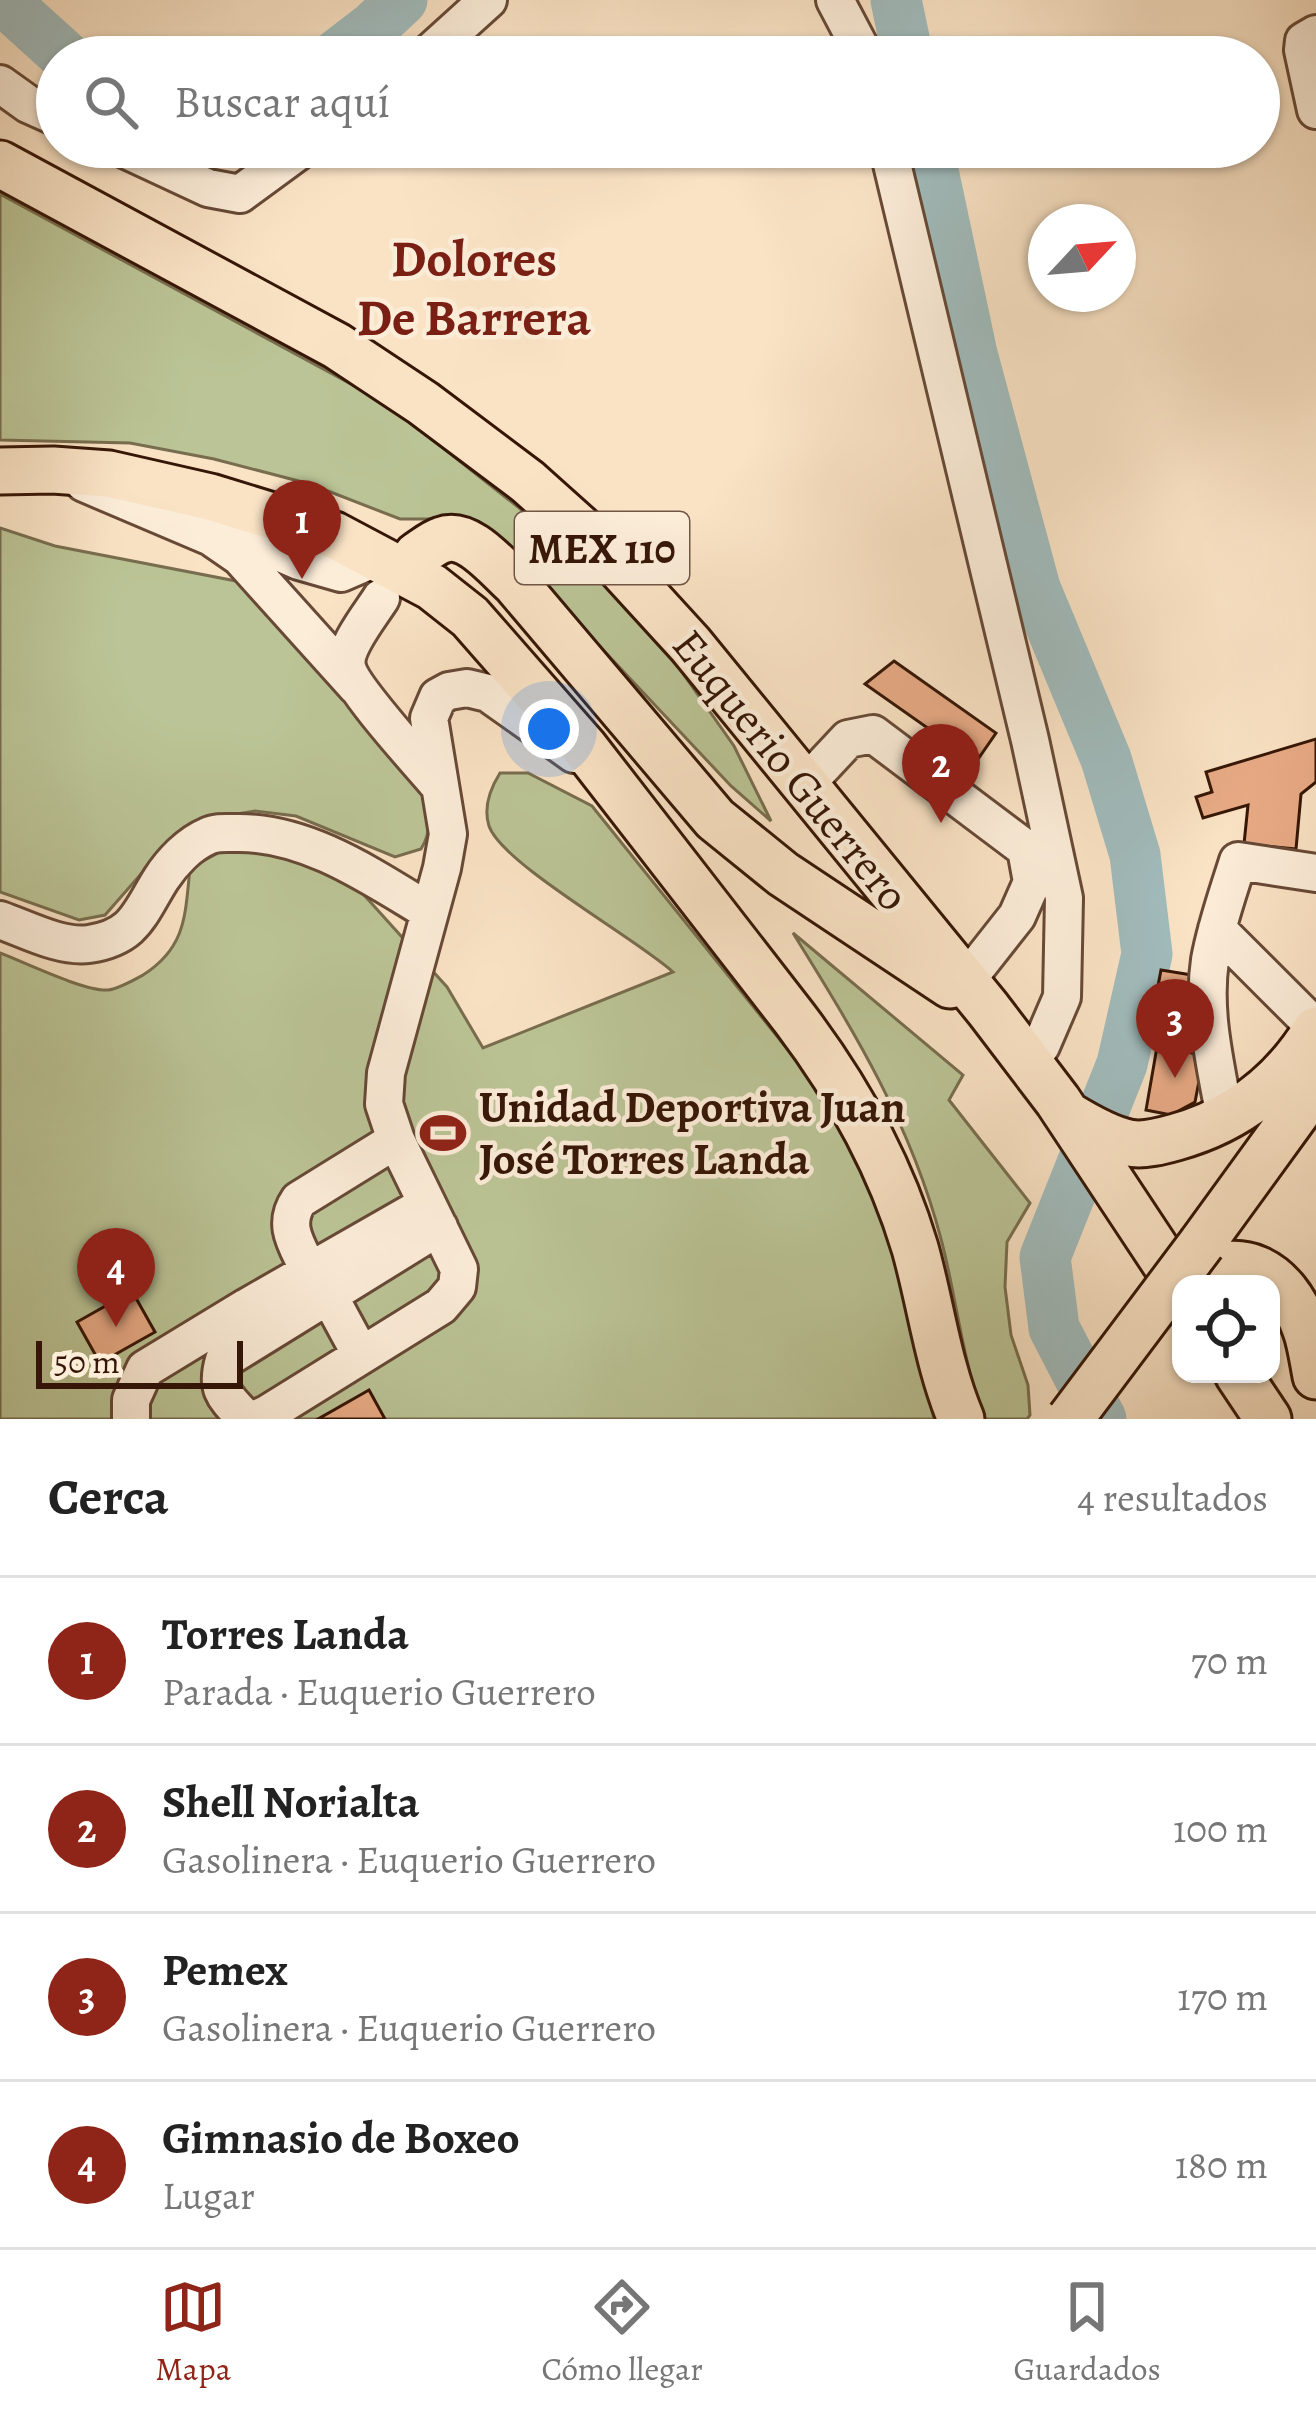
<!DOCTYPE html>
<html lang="es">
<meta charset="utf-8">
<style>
:root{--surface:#fff;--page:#f2f2f2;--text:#222;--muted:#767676;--line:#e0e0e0;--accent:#8f2418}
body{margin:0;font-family:Alegreya,serif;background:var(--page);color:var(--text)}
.controls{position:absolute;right:36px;bottom:36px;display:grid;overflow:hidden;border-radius:24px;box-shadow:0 3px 9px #0004}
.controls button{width:108px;height:108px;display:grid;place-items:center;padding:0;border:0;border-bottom:3px solid var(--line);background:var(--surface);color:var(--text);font:60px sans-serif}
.compass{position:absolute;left:1028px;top:204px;width:108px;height:108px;border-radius:50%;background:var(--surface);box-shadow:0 3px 9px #0004;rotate:64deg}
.scale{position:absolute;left:36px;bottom:30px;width:207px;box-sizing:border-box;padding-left:12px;border:6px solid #361606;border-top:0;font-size:33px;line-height:42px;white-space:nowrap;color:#361606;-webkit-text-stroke:9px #fcedd9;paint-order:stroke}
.you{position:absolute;left:549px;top:729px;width:42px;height:42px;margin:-30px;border:9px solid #fff;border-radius:50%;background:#1a73e8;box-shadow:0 0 0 18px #1a73e833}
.badge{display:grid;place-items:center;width:78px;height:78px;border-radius:50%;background:var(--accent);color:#fff;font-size:39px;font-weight:700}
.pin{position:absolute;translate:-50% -99px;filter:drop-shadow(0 3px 6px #0008)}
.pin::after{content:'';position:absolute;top:63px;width:42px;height:36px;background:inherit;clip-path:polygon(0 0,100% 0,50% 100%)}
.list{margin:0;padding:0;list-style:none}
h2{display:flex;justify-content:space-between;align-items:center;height:156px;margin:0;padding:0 48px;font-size:51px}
h2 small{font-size:39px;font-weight:400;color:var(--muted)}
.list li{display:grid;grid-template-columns:78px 1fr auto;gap:36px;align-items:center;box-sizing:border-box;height:168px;padding:0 48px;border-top:3px solid var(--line)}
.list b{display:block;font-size:45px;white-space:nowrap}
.list p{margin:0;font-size:39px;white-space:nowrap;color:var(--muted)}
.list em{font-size:39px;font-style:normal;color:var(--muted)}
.icon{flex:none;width:66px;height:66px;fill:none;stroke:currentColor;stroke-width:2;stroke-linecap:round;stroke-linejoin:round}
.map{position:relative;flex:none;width:1316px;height:1419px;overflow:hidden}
.search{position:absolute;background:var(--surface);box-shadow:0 3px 9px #0004;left:36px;right:36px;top:36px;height:132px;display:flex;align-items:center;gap:30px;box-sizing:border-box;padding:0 42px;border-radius:66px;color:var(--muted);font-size:45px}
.sheet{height:828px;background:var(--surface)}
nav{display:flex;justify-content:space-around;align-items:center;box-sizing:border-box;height:168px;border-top:3px solid var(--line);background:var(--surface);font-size:33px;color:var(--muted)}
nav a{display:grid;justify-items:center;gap:6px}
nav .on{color:var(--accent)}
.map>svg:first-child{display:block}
.green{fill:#bbc496;stroke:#786d4e;stroke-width:3}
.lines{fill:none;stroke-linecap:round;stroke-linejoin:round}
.river{stroke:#a1bcbd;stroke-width:51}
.building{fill:#e8ab86;stroke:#361606;stroke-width:3}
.minor-casing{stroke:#674936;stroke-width:42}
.major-casing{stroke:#361606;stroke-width:51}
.minor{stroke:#fcedd9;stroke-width:36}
.major{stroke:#fae3c5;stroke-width:45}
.major-bridge-casing{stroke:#361606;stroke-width:51;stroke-linecap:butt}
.major-bridge{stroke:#fae3c5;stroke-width:45}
.labels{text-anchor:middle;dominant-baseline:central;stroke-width:9;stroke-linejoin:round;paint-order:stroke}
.shield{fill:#fcedd9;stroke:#715645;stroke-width:3}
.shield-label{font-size:42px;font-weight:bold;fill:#361606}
.street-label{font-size:45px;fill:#361606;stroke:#fcedd9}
.poi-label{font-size:45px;font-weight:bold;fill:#361606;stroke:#fcedd9;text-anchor:start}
.quarter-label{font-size:51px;font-weight:bold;fill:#7a1f14;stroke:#fcedd9}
</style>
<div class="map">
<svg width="1316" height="1419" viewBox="0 0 1316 1419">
<rect width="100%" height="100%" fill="#fae3c5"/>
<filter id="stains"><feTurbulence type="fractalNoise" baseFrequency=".00167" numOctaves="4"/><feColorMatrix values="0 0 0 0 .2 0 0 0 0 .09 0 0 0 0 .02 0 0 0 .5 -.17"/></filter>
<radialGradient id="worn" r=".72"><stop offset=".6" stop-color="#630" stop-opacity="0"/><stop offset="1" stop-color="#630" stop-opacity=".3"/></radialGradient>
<path class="green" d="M0 194 386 403 523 511 600 581 679 668 734 746 771 821 731 786 498 538 443 519H400L310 484 214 459 130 443 0 440Z
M0 528 55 546 241 582 418 777C426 802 436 826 421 849L395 857 296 816 255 811 213 818 177 833 105 915 79 920 0 892Z
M500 773H528L592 806 813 1081C823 1096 834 1111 843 1127 893 1215 910 1322 934 1419H0V953C24 962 85 992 108 990 118 989 134 980 143 975 187 947 185 914 190 868L220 852 265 851 346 875 447 987 483 1048 673 972C637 939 502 864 489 826 483 807 490 789 500 773Z
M793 933 963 1075 949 1100 1030 1203 1007 1242 1005 1287 1011 1335 1028 1385 1030 1415 1027 1419H985C962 1362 957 1299 941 1239 911 1124 855 1033 793 933Z"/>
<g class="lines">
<path class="river" d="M3 0 66 57
M896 0 908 57
M334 57 373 27 402 0
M928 147 972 354 1035 588 1106 759 1135 855 1147 954 1122 1064 1045 1257 1054 1328 1101 1419"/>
</g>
<path class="building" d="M894 661 996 733 976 762 865 684Z
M1316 739V782L1301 794 1296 849 1244 844 1248 805 1203 818 1196 797 1212 792 1206 772Z
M1161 970 1198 976 1186 1052 1157 1047 1163 1008 1154 1007Z
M1157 1047 1204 1055 1195 1102 1171 1115 1146 1110Z
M132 1291 155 1332 100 1363 77 1322Z
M369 1390 385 1419H318Z"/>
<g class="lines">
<g class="minor-casing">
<path id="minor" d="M835 0 865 57
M1316 34 1304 41 1303 50 1316 110
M425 57 488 0
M0 84 28 104 57 117
M120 147 208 188 240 194 304 147
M888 147 1030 740 1064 898 1062 997 1041 1046 1027 1061
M84 483 211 537 240 557 357 687
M228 518 244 537 299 561 341 573 378 557
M381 598C371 614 343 648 347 667 351 687 419 762 436 782
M805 785 848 739 873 734 1026 849 1032 882 1017 916 965 982
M0 920C26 929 61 948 89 944 135 937 139 914 161 879 172 862 189 844 208 836 216 832 226 833 235 833 306 831 372 877 430 912
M1217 929 1316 1028
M1225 1118C1216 1066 1202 1013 1210 960 1216 926 1228 893 1238 861L1316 873
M439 1227 224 1360C215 1390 225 1397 245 1418L256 1419 267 1414 441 1306 457 1287 459 1269 396 1140 384 1104 386 1073 442 868 448 834 429 718 438 697 449 691 467 688 488 693 574 754
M309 1271C298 1246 281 1226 299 1200L396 1140
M328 1294 361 1355
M131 1419V1400L145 1369 247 1307 427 1204"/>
</g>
<g class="major-casing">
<path id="major" d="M0 164 337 346 423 403 528 482 605 551 690 644 988 1009 1058 1101 1181 1287
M0 471 53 470 109 474 210 497 334 535 432 587 470 617 584 747 795 1019C848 1089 890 1164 915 1248 931 1305 938 1365 961 1419
M417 555C425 550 433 543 442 540 468 530 497 567 515 583L715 819 783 874 950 985
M1068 1115C1086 1126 1108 1139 1129 1143 1143 1146 1162 1141 1176 1137 1237 1120 1283 1084 1316 1030
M1202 1243 1316 1086
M1183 1284C1238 1243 1285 1270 1306 1330 1311 1344 1313 1361 1316 1376
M1238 1374 1268 1419"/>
</g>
<use href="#minor" class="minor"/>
<use href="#major" class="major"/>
<g class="major-bridge-casing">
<path id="major-bridge" d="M1070 1419 1202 1243"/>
</g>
<use href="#major-bridge" class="major-bridge"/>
</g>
<defs>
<g id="stadium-bare" transform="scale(3.6)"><path d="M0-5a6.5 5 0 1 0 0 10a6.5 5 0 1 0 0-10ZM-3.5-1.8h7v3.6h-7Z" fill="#8f2418" stroke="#fcedd9" stroke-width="2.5" paint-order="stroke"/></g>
</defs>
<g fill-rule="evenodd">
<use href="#stadium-bare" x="443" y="1133"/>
</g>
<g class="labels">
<rect class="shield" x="515" y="512" width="174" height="72" rx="9"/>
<g class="shield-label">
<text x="602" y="548">MEX 110</text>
</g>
<g class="street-label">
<text transform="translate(791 770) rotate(51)">Euquerio Guerrero</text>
</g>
<g class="poi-label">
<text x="479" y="1107">Unidad Deportiva Juan<tspan x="479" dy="52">José Torres Landa</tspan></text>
</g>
<g class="quarter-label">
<text x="474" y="259">Dolores<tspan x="474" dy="59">De Barrera</tspan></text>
</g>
</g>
<rect width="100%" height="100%" filter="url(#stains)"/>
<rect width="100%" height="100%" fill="url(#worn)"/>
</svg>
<div class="controls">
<button><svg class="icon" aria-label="locate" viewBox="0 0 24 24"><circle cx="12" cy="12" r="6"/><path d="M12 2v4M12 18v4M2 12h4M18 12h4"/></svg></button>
</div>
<svg class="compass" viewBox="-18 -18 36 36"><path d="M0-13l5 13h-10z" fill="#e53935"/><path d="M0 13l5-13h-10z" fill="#767676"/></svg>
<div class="scale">50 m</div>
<div class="you"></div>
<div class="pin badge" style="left:302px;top:579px">1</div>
<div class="pin badge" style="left:941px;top:823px">2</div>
<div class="pin badge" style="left:1175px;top:1078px">3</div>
<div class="pin badge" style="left:116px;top:1327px">4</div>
<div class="search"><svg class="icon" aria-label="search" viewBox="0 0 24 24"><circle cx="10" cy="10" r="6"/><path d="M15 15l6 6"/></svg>Buscar aquí</div>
</div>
<section class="sheet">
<h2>Cerca<small>4 resultados</small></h2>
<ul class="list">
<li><span class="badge">1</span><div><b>Torres Landa</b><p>Parada · Euquerio Guerrero</p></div><em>70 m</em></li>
<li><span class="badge">2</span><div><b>Shell Norialta</b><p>Gasolinera · Euquerio Guerrero</p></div><em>100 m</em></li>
<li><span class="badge">3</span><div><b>Pemex</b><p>Gasolinera · Euquerio Guerrero</p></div><em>170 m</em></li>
<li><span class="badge">4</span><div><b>Gimnasio de Boxeo</b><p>Lugar</p></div><em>180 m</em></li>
</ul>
</section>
<nav>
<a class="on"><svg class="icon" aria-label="map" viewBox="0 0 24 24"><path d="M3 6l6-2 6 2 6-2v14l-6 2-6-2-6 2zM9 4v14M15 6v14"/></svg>Mapa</a>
<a><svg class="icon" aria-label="directions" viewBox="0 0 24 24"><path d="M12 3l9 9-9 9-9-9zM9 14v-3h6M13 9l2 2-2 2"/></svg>Cómo llegar</a>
<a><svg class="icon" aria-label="saved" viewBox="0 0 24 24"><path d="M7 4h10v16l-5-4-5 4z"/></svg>Guardados</a>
</nav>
